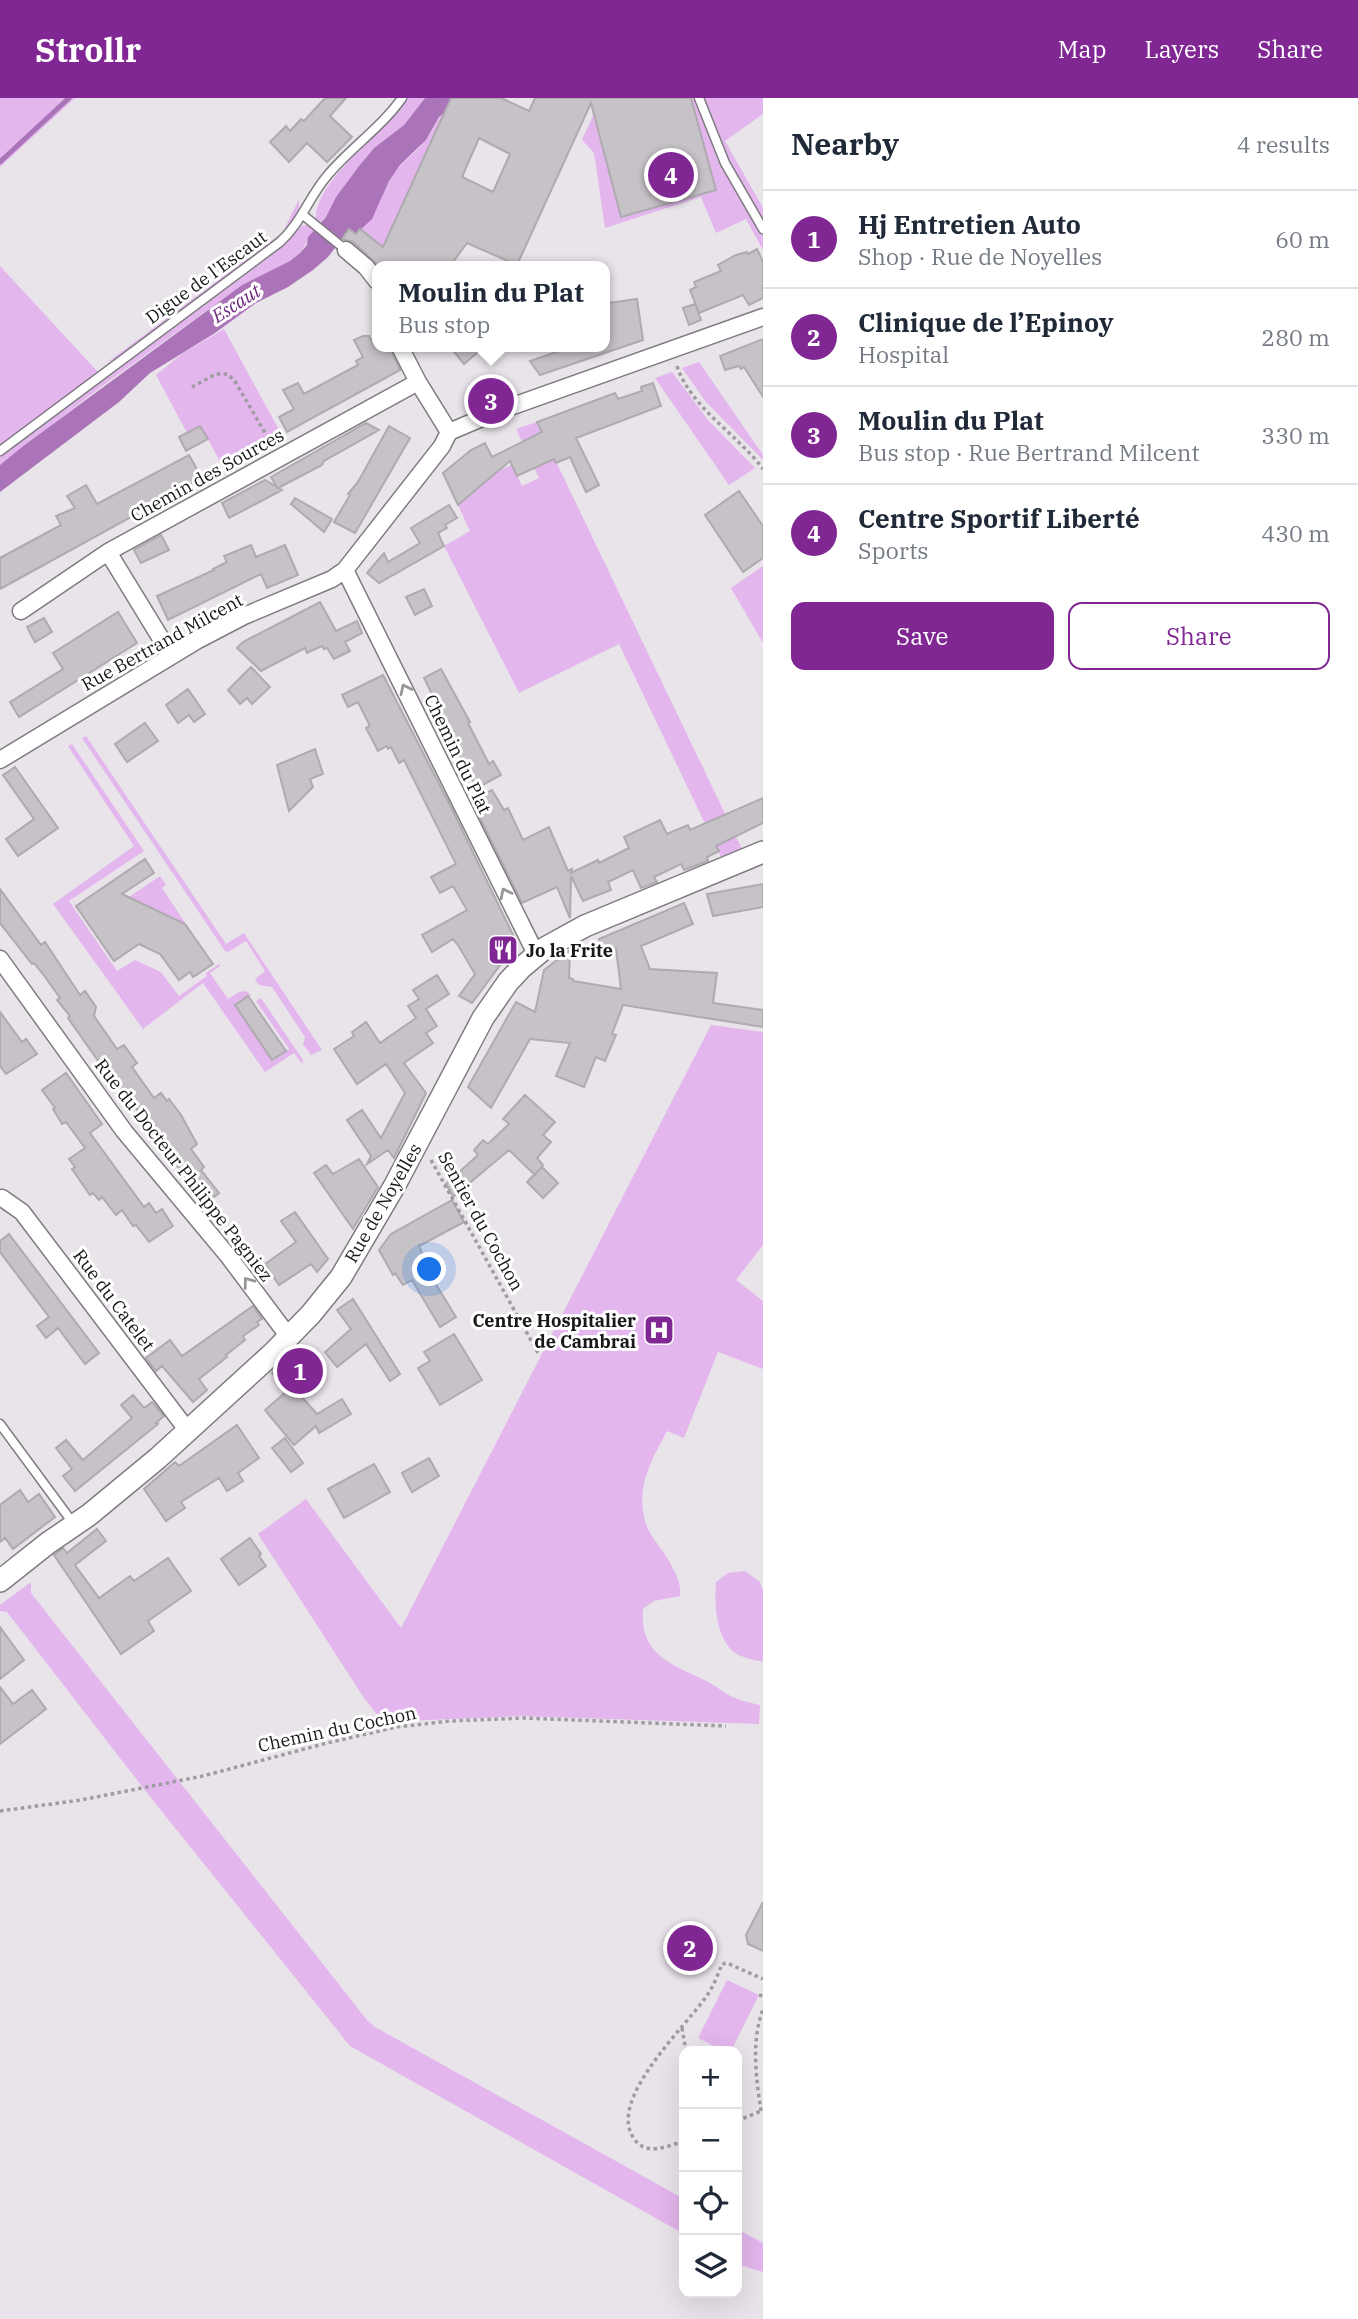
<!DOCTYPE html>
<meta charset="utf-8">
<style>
:root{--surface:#fff;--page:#f2f2f3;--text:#1f2937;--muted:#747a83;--line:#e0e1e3;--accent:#802794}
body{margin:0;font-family:"IBM Plex Serif",serif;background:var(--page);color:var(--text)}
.controls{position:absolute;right:21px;bottom:21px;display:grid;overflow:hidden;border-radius:14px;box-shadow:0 7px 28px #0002}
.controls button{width:63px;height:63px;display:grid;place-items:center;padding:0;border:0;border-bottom:2px solid var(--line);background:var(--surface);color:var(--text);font:35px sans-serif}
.you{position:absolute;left:430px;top:1172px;width:24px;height:24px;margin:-18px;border:5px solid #fff;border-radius:50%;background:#1a73e8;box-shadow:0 0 0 10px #1a73e833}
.badge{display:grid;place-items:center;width:46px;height:46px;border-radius:50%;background:var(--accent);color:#fff;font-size:23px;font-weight:700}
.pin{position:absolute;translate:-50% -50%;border:4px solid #fff;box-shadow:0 2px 7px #0006}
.popup{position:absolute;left:372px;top:163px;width:238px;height:91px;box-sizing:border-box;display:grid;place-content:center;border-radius:14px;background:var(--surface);filter:drop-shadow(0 2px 5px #0005);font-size:23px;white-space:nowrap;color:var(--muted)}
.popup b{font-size:26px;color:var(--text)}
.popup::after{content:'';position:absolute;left:50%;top:100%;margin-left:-14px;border:14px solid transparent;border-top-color:var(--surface)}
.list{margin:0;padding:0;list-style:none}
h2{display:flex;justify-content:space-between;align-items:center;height:91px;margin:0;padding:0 28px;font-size:30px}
h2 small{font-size:23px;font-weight:400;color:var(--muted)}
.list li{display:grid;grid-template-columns:46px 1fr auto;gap:21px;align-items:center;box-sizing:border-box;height:98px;padding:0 28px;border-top:2px solid var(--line)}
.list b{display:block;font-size:26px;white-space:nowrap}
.list p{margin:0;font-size:23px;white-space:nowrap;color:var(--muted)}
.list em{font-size:23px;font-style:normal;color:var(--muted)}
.actions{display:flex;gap:14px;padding:21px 28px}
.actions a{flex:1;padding:16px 0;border:2px solid var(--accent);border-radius:14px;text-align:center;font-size:24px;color:var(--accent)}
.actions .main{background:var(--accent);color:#fff}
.icon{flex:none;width:38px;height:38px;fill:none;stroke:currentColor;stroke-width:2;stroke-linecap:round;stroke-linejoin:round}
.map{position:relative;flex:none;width:763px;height:2221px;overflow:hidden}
header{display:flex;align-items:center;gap:42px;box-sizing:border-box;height:98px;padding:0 35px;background:var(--accent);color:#fff}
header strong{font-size:33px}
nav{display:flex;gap:38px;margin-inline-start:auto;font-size:24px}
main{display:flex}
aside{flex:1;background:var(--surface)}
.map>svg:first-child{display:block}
.green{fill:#e3b6ed}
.water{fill:#ab73b8}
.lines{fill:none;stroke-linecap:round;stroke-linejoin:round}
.stream{stroke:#ab73b8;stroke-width:5}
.building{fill:#c6c2c7;stroke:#aeaaaf;stroke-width:2;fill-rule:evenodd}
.service-casing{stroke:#7f7b80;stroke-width:11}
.minor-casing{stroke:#7f7b80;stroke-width:19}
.tertiary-casing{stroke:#7f7b80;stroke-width:24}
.path{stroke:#9f9ba0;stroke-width:3.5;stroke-dasharray:3.5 3.5;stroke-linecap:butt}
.service{stroke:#fff;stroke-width:8}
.minor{stroke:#fff;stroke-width:16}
.tertiary{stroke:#fff;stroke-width:21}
.oneway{stroke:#989798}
.labels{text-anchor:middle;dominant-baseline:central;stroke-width:6;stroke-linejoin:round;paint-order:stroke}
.street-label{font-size:18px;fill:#191719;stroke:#fff}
.poi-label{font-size:18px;font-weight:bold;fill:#191719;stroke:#fff;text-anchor:start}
.water-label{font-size:19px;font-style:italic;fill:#6d287d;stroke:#fff}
</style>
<header>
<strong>Strollr</strong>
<nav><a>Map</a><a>Layers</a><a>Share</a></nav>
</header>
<main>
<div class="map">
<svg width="763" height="2221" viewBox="0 0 763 2221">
<rect width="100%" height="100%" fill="#e9e4ea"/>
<path class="green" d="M0 0H75L0 69Z
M408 0H425L404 27 374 50 359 68 336 99 326 119 320 124 316 121C314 84 386 31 408 0Z
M601 0H763V16L725 43 763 110V152L746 121 716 135 701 99 605 130 594 55 582 42Z
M444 15 383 149 360 131C379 116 378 103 388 84 397 67 414 57 425 43 433 34 435 22 444 15Z
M299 101V113L284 136 113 263H109L283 134Z
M309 127 315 131 300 155 290 163 242 187 105 286 0 367V357L16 344 283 147 301 128Z
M0 168 98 274 0 348Z
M224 231 285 343 226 375 201 328 187 335 156 277 183 255Z
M699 264 763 357V362L706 304 682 270Z
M672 274 708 322 755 370 729 387 655 280Z
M537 324 742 751 721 759 619 546 519 595 444 448 470 433 458 407 498 373 512 367 522 388 539 380 516 331Z
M763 468V545L731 490Z
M86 638 226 846 244 835 322 952 311 957 303 946 305 939 272 889 259 887 255 881 265 873 246 843 228 854 225 853 82 640Z
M72 646 144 753 69 803 117 873 135 862 161 874 179 898 207 878 206 875 219 866 220 868 210 875 228 901 239 894 246 893 251 897 235 907 272 962 289 951 256 903 261 900 303 962 302 966 294 955 265 974 203 885 143 931 53 806 134 748 68 648Z
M160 778 166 787 162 790 186 826 175 833 120 805Z
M711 927 763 934V1147L736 1182 763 1203V1271L718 1254 684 1340 667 1333C650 1365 633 1394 648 1431 653 1442 663 1452 669 1463 676 1476 681 1483 680 1498L654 1503 643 1511C639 1559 675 1567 710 1585 718 1589 725 1596 733 1599 741 1603 751 1605 760 1607L759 1626 521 1618 383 1624 364 1600 258 1436 306 1401 401 1530Z
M745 1473 760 1484 763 1493V1564C756 1562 748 1561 741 1558 716 1548 714 1507 716 1484L728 1475Z
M31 1484V1495L367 1922 375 1929 684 2101V2136L350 1948 151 1700 7 1514 0 1513V1507Z
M727 1882 759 1897 731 1953H724L698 1940Z
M737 2131 763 2145V2174L737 2166Z"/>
<path class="water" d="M425 0H451L444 15 439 19 426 42 400 67 389 83 372 121 356 136 349 132 328 159 313 172 288 189 256 205 215 235 150 275 119 304 0 394V367L22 349 242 187 290 163 300 155 307 147 308 139 326 119 336 99 359 68 374 50 404 27Z"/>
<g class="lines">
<path class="stream" d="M0 64 69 0"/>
</g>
<path class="building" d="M325 0H346L330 18 352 39 327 64 307 45 289 64 270 44 286 28 290 33 301 21 304 23Z
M451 0H501L529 13 535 0H691L716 92 621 119 591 5 517 167 467 145 450 168H379L353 144 342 141 349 131 356 136 360 131 383 149ZM479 40 510 56 493 94 462 79Z
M757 151 763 164V200L749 207 743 197 699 215 690 192 696 189 694 184 721 173 718 167 736 157 747 154 748 156Z
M637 201 643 242 540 277 530 263 571 249H605V212L609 211 608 205Z
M695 206 701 222 689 227 683 210Z
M363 238H369L375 249H390L400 272 287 334 279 319 294 311 283 292 298 285 304 296 358 267 356 263 363 259 354 242Z
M763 241V299L744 269 741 271 739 268 725 272 720 258Z
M450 249H484L464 266Z
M653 285 661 308 576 340 599 387 586 394 570 359 556 365 554 361 517 378 510 363 458 407 443 375 471 352 485 345 492 359 542 334 537 324 615 295 618 301 642 293 641 289Z
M366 325 379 332 324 363 322 367 278 390 282 392 229 420 222 405 265 382 277 389 271 379Z
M200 328 208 341 186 353 179 339Z
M389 328 410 340 355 435 334 424 350 397 348 396 358 384Z
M189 357 202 380 0 491V460L61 427 56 418 75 410 67 398 86 387 97 406Z
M739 393 763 428V460L743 474 705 417Z
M295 400 332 421 324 434 291 406Z
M449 407 457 420 445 427 447 430 438 435 444 448 379 485 367 475 384 455 388 464 420 445 411 430Z
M161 437 169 452 141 465 134 452Z
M251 447 256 459 285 447 298 477 267 490 261 476 168 522 157 498 214 472 213 471 227 464 224 458Z
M424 491 432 508 415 517 406 499Z
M320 504 336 533 357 523 362 535 345 544 350 553 334 561 327 550 324 551 322 548 307 555 305 550 261 573 237 550 243 544Z
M118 514 137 545 19 619 10 604 63 571 53 555Z
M44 520 52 534 35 544 27 529Z
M251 569 270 589 252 606 247 600 240 606 228 592Z
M441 571 470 624 468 625 489 666 493 663 501 677 477 690 447 635 450 633 424 580Z
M383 577 452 711 514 839 512 851 472 905 459 898 475 876 458 847 453 841 432 854 422 837 467 812 453 788 440 795 431 779 456 766 404 662 399 665 391 649 388 651 387 648 378 653 366 630 370 628 358 604 348 609 342 597Z
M188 591 205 616 194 624 189 617 178 625 166 607Z
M145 625 158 643 127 664 115 646Z
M315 651 323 676 310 681 313 689 289 713 277 667Z
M15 669 58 730 18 758 6 741 34 721 3 677Z
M492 692 504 712 508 710 523 742 549 729 568 773 572 771 571 775 598 762 599 765 629 750 624 739 660 722 667 736 688 727 690 732 763 700V725L716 748 719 753 707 759 708 763 684 772 681 766 654 779 657 784 641 790 633 772 608 784 611 792 583 803 571 778 570 820 557 789 522 805 471 702Z
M145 761 154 775 122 796 185 826 213 866 193 879 190 874 179 882 160 856 139 846 114 863 76 808Z
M763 786V809L713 818 707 796Z
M0 791 41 847 45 844 80 897 85 893 96 909 94 918 117 951 124 947 137 965 132 969 154 1000 161 995 167 1003 169 1001 181 1017 197 1046 191 1051 204 1069 201 1072 219 1095 202 1108 183 1082 186 1080 160 1045 162 1043 145 1019 143 1020 120 989 118 991 68 920 70 918 57 902 60 900 43 876 34 865 32 866 0 825Z
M684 805 693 826 641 848 650 871 717 875 713 905 763 912V929L623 907 612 936 616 937 605 963 596 959 584 989 556 978 570 945 530 941 491 1010 468 989 516 904 535 914 544 872 570 852 569 880 573 881V883L621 891 616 851 605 856 599 841Z
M437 877 449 896 426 911 437 928 426 935 433 945 404 965 426 995 394 1060 388 1052 367 1066 371 1058 347 1022 362 1012 381 1040 405 995 386 966 357 986 334 951 354 938 352 934 366 924 380 945 416 920 408 908 419 901 413 892Z
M248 898 286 953 272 962 235 907Z
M0 914 22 944 26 941 37 956 6 976 0 968Z
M66 975 102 1026 90 1035 144 1109 149 1105 156 1115 162 1111 173 1128 149 1144 136 1127 133 1128 122 1112 116 1117 102 1099 99 1102 93 1095 90 1097 72 1071 75 1069 69 1061 85 1050 66 1024 62 1026 53 1011 55 1010 42 992Z
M525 997 555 1024 543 1037 551 1044 537 1060 543 1067 535 1077 509 1052 453 1099 446 1086 478 1057 474 1052 483 1042 488 1046 509 1026 503 1021Z
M359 1061 378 1089 353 1131 314 1075 326 1067 333 1076Z
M542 1069 558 1085 543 1100 527 1084Z
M452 1102 464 1124 419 1148 435 1185 456 1219 440 1229 412 1182 403 1187 395 1175 393 1177 379 1152 391 1136Z
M295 1114 328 1161 317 1174 311 1166 279 1187 265 1166 296 1144 281 1123Z
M9 1136 99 1255 85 1266 58 1230 46 1240 37 1228 49 1219 0 1154V1143Z
M353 1201 400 1276 390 1283 366 1246 337 1269 325 1254 351 1231 337 1212Z
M253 1208 262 1221 257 1224 259 1227 243 1238 245 1242 226 1257 227 1259 199 1281 207 1292 193 1304 162 1268 156 1273 146 1260 170 1242 182 1258Z
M454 1236 482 1282 440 1307 418 1270 430 1263 424 1254Z
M282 1264 300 1284 293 1289 317 1316 342 1301 351 1316 319 1335 316 1328 294 1347 265 1312 287 1293 272 1275Z
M133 1297 144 1310 152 1304 164 1318 156 1325 158 1326 75 1393 63 1378 72 1371 56 1350 66 1342 83 1362 132 1320 121 1307Z
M237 1327 259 1360 238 1375 243 1383 227 1393 219 1380 181 1404 185 1410 166 1423 144 1391 175 1364 179 1368Z
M285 1340 303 1365 291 1374 272 1350Z
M429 1360 439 1378 412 1394 402 1375Z
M374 1366 390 1394 344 1420 328 1391Z
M20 1392 28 1404 39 1396 55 1419 13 1451 5 1440 0 1444V1407Z
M97 1431 106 1443 75 1467 99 1500 130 1478 134 1483 168 1460 191 1493 148 1523 154 1533 121 1556 54 1457 63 1450 67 1455Z
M250 1440 261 1456 259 1458 266 1468 239 1487 221 1461Z
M0 1529 24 1562 0 1581Z
M0 1589 13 1606 32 1592 46 1611 0 1646Z
M763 1804V1853L748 1846 746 1837Z"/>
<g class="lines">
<g class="service-casing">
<path id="service" d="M699 0 725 65 763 131
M303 117 346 152
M0 353 280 144C301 125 309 99 327 78 350 50 381 30 402 0
M0 1326 73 1425"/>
</g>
<g class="minor-casing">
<path id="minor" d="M346 152 366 169 377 183
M400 249 418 284 449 334
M108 454 171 557
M345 472 536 856
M21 513 108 454 418 284
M0 662 198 542 244 518 332 481 345 472 442 348 449 334 496 314 763 219
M0 861 124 1033 229 1159 289 1239
M2 1100 22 1114 188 1333"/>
</g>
<g class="tertiary-casing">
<path id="tertiary" d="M0 1483 48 1445 89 1417 158 1360 273 1255 311 1216 341 1179 395 1087 483 920 508 884 521 870 545 850 585 828 763 754"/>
</g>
<path class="path" d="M677 268C690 309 738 337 763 371
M192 289 216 276H228L236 285 271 345
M431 1062 538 1255
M0 1713 81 1702 203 1678 327 1645 397 1629 450 1623 524 1620 726 1628
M759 1897 763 1898
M682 1930 686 1953
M761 2013C756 1980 751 1943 763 1911
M737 2023 761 2013
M684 2043C668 2048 647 2058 635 2042 604 2003 688 1927 708 1896 714 1887 718 1876 722 1866L727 1865 763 1881"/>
<use href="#service" class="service"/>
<use href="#minor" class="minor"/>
<use href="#tertiary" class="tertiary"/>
</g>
<defs><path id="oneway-chevron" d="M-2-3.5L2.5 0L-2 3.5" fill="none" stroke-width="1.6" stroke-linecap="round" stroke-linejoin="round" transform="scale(1.75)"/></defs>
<g class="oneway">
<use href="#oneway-chevron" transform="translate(405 591) rotate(-116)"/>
<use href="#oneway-chevron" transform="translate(505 795) rotate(-117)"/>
<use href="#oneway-chevron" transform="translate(248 1184) rotate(-127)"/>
</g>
<defs>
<g id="restaurant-square" transform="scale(1.575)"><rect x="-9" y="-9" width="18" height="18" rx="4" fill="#802794" stroke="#fff"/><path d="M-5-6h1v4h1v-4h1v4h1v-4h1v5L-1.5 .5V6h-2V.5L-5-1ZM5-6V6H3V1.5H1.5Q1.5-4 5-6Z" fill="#fff"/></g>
<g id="hospital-square" transform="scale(1.575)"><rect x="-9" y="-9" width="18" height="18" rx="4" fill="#802794" stroke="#fff"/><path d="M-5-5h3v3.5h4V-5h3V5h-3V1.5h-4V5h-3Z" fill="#fff"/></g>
</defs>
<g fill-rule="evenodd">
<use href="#restaurant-square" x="503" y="852"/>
<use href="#hospital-square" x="659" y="1232"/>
</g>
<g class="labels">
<g class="street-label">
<text transform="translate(206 179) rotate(-36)">Digue de l'Escaut</text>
<text transform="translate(207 377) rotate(-29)">Chemin des Sources</text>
<text transform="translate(162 544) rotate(-29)">Rue Bertrand Milcent</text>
<text transform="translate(458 656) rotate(64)">Chemin du Plat</text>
<text transform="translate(184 1072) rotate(52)">Rue du Docteur Philippe Pagniez</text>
<text transform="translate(383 1105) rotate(-60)">Rue de Noyelles</text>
<text transform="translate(481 1123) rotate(61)">Sentier du Cochon</text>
<text transform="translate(114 1202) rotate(53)">Rue du Catelet</text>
<text transform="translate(337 1631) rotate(-12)">Chemin du Cochon</text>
</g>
<g class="poi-label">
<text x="526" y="852">Jo la Frite</text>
<text x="636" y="1222" text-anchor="end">Centre Hospitalier<tspan x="636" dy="21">de Cambrai</tspan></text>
</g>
<g class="water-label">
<text transform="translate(236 205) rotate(-33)">Escaut</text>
</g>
</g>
</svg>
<div class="controls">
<button>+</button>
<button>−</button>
<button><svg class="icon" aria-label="locate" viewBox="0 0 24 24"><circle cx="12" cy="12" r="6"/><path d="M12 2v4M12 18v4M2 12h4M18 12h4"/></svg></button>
<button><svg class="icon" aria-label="layers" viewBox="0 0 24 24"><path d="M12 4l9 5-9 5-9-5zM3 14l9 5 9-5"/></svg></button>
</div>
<div class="you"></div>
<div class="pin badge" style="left:300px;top:1273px">1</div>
<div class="pin badge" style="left:690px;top:1850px">2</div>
<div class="pin badge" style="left:491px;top:303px">3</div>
<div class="popup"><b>Moulin du Plat</b>Bus stop</div>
<div class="pin badge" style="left:671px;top:77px">4</div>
</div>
<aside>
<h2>Nearby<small>4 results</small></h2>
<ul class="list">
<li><span class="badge">1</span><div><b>Hj Entretien Auto</b><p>Shop · Rue de Noyelles</p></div><em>60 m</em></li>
<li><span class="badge">2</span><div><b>Clinique de l’Epinoy</b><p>Hospital</p></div><em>280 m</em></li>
<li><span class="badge">3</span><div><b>Moulin du Plat</b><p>Bus stop · Rue Bertrand Milcent</p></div><em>330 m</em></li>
<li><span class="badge">4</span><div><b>Centre Sportif Liberté</b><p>Sports</p></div><em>430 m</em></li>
</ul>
<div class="actions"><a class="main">Save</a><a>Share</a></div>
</aside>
</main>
